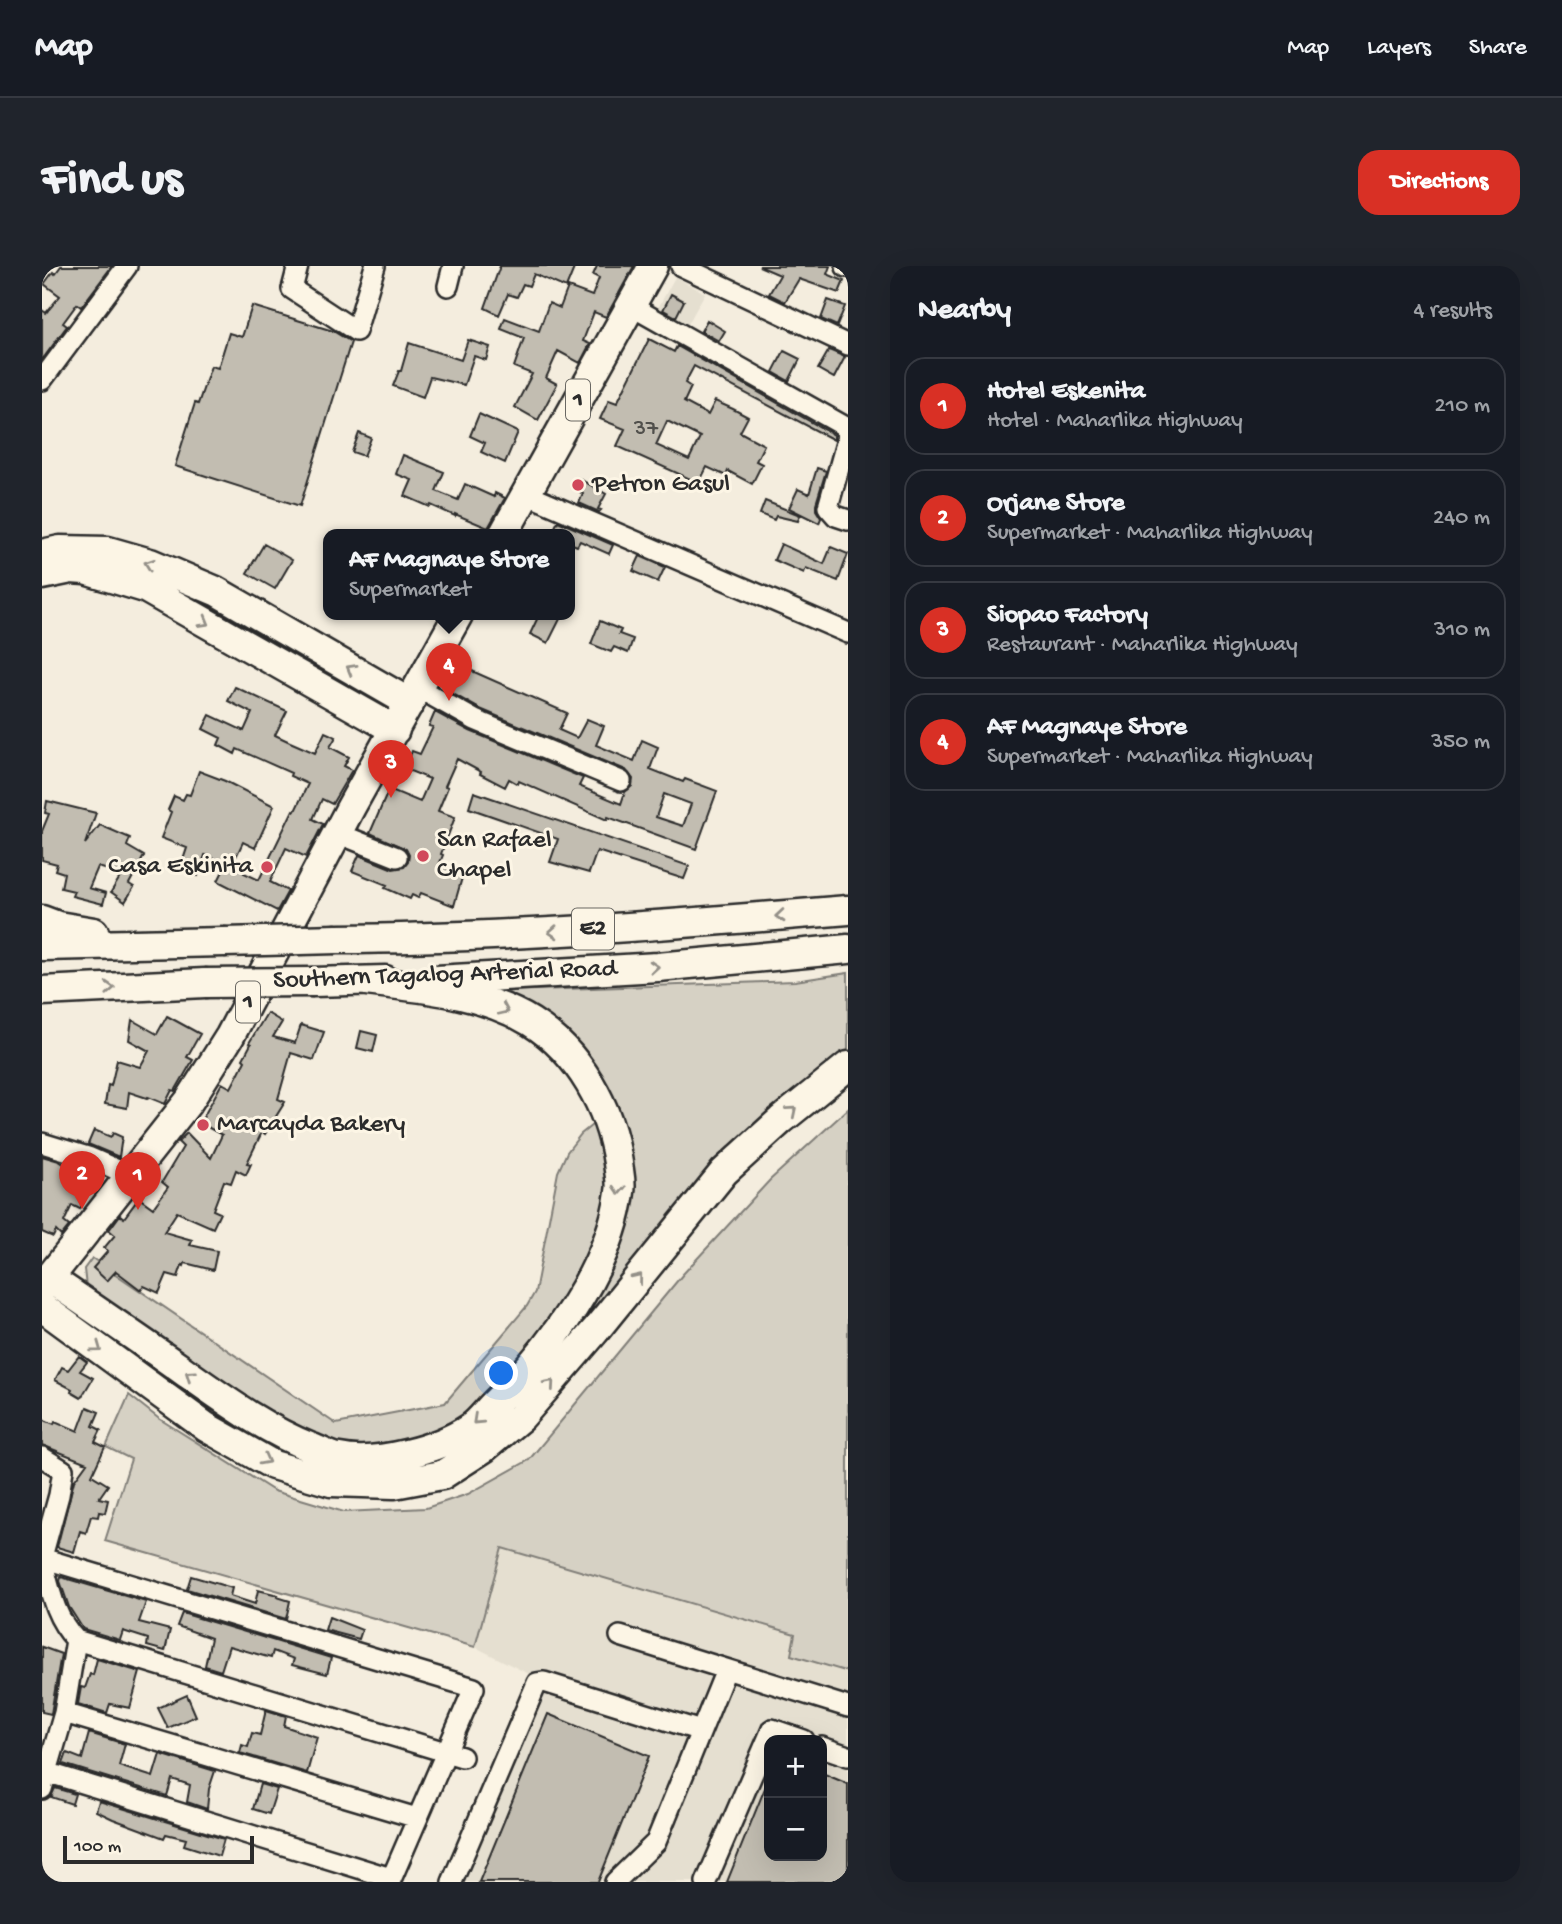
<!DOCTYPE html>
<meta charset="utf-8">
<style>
:root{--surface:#171b24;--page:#20242c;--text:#f1f3f6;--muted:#9ea1a6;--line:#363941;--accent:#d93025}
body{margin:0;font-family:"Gochi Hand",sans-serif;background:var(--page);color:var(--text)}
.controls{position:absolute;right:21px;bottom:21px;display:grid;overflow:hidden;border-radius:14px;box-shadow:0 7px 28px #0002}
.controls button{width:63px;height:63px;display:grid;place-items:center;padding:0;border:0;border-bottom:2px solid var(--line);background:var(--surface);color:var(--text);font:35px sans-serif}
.scale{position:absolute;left:21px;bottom:18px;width:191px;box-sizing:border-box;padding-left:7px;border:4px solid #2b2b2b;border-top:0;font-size:19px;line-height:24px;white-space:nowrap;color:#2b2b2b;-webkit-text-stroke:5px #fcf5e5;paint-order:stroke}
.you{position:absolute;left:460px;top:1108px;width:24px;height:24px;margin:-18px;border:5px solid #fff;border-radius:50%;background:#1a73e8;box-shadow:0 0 0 10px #1a73e833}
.badge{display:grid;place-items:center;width:46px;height:46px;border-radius:50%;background:var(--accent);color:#fff;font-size:23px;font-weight:700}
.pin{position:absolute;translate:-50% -58px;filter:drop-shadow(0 2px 4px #0008)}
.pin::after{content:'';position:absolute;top:37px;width:24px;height:21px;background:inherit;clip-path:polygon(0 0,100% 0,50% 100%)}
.popup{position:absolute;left:281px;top:263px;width:252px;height:91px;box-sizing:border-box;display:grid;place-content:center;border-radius:14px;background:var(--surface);filter:drop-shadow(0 2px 5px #0005);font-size:23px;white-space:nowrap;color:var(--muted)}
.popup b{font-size:26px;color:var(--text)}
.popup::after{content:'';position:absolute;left:50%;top:100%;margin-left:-14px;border:14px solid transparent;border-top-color:var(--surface)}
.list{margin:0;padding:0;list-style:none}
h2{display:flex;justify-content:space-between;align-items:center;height:91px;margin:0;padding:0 28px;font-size:30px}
h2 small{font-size:23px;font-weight:400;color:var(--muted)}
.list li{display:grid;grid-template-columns:46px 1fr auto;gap:21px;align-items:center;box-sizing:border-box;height:98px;margin:0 14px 14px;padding:0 14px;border:2px solid var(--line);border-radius:21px}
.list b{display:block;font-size:26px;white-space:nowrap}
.list p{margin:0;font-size:23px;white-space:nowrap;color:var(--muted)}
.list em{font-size:23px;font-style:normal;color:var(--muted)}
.map{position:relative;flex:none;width:806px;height:1616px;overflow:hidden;border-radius:21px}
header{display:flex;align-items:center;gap:42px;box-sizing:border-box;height:98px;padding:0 35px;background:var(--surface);border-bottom:2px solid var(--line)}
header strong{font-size:33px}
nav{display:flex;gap:38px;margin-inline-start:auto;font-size:24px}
.intro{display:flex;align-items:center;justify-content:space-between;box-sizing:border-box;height:168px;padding:0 42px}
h1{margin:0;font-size:49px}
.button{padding:18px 32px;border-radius:21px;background:var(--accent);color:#fff;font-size:24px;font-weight:700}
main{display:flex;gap:42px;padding:0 42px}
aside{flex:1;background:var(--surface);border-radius:21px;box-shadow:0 7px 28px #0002}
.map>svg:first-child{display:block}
.built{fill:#e5dfd0;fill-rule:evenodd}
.green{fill:#d6d1c4;stroke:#807e78;stroke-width:2}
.building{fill:#c2bdb1;stroke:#2b2b2b;stroke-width:2;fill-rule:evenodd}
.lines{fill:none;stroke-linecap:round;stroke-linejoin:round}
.minor-casing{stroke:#2b2b2b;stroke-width:24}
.highway-casing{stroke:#2b2b2b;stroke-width:33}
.minor{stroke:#fcf5e5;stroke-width:19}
.highway{stroke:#fcf5e5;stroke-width:28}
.highway-bridge-casing{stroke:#2b2b2b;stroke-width:33;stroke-linecap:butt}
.highway-bridge{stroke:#fcf5e5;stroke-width:28}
.oneway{stroke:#949088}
.poi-dot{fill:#d1495b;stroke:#fcf5e5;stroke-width:2.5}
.labels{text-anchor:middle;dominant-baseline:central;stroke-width:6;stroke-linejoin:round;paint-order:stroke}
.number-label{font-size:23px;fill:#51504c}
.shield{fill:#fcf5e5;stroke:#6a6863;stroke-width:2}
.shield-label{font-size:24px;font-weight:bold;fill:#2b2b2b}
.poi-label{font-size:26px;fill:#2b2b2b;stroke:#fcf5e5;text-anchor:start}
.street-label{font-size:26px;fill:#2b2b2b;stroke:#fcf5e5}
</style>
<header>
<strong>Map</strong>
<nav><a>Map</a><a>Layers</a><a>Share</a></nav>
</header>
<div class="intro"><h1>Find us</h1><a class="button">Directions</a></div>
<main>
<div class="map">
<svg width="806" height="1616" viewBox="0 0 806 1616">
<rect width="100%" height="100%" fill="#f4edde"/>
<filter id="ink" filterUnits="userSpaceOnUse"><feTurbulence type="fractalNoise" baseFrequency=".0143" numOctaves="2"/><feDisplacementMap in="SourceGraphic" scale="14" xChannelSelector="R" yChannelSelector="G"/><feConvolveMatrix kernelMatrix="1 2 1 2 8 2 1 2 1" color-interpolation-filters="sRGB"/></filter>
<g filter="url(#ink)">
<path class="built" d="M633 11 663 27 639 71 609 55Z
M460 1281 754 1368 749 1389 806 1406V1616H397L487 1408 433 1381ZM727 1474H780V1590H727Z"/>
<path class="green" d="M806 707V789L544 1060 533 1052 581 954 539 792 434 726 753 715Z
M806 843V1406L749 1389 753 1368 460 1282 433 1381 63 1275 89 1193 64 1181 87 1129 116 1152 232 1225 302 1246 384 1242 426 1228 487 1194 641 1008 728 914Z
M555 855 570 932 538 1019 443 1132 411 1158 374 1175 333 1181 300 1179 258 1165 55 1033 44 1021 42 1003 50 992 294 1158 403 1137 485 1040 493 1026 516 906 525 886 539 868Z"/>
<path class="building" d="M19 0H70L39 41 35 38 21 57 25 60 0 94V44L4 47 18 30 2 18 11 6 13 8Z
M458 0H533L524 22 492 8 487 20 481 18 475 31 466 28 457 49 443 42Z
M555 0H592L564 51 552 46 541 75 548 78 538 97 516 85 504 112 515 118 496 154 473 141 490 108 472 101 482 72 459 63 463 52 497 65 507 37 518 42 526 21 550 30 557 12 551 9Z
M717 0H788L785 8 802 15 797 27 757 13 743 36 727 28 738 9Z
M629 28 642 35 634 51 621 44Z
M786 34 803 40 795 60 779 53Z
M210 40 291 65 309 76 258 240 133 200 153 137 156 138 169 100 176 102 187 67 200 71Z
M665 54 683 65 677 75 659 65Z
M607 73 632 86 635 80 792 169V174L652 100 643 117 649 121 642 136 666 149 673 135 691 143 706 151 698 166 722 179 714 195 720 198 710 218 686 205 684 210 665 201 657 217 575 180 583 163 558 153 567 134 575 137ZM625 155 658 171 647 194 614 179Z
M426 74 448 81 444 94 432 90 422 119 388 111 381 131 351 120 357 105H359L367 77 419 94Z
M787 84 803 91 792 112 776 103Z
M742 85 758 93 747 115 731 106Z
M437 148 476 166 463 197 439 186 443 177 428 170Z
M317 167 329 172 322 190 310 186Z
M361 189 402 206 394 225 416 234 423 218 452 231 453 227 463 232 446 262 413 248V250L389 239 388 241 363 230 370 214 354 208Z
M775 202 784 205 774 238V244L779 252 777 257 747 242 756 223 767 228Z
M536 212 564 228 556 243 559 244 557 246 537 237 541 228 530 221Z
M723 235 758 249 756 255 734 250 732 254 718 248Z
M516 255 571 279 567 288 538 275 535 280 528 277V269H509Z
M222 278 250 294 233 323 205 307Z
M739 278 782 298 789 281 806 288 796 315 764 302 762 307 732 294Z
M598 290 623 301 616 316 591 305Z
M497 349H520L506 377 488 368Z
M558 355 579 364 577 368 591 373 586 387 572 381 569 386 549 378Z
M421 401 525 447 517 464 535 472 545 453 562 460 554 479 592 495 600 474 616 481 608 503 641 516 643 513 675 525 654 583 566 551 565 554 477 515 476 518 467 513 463 521 438 508 439 506 415 493 403 520 406 521 396 545 413 551 399 588 401 589 397 599 421 608 412 640 379 627 376 632 370 629 368 633 343 622 345 619 310 605 317 589 351 603 362 601 366 596 367 589 364 583 328 567 347 523 378 536 388 513 363 503 370 485 378 488 391 461 387 460 393 446 428 465 541 512 537 520 579 538 583 526 590 520 591 513 584 504 438 443 406 425 409 418 413 420ZM622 528 649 538 641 560 614 551Z
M193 421 245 445 233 469 248 476 273 487 283 466 294 471 288 481 307 491 302 500 310 504 290 538 280 533 271 553 281 558 264 591 244 582 228 616 246 625 235 645 176 615 185 597 163 589 156 610 138 603 145 582 119 572 129 546 126 544 132 530 141 534 144 528 148 529 157 505 183 515 232 540 213 582 201 576 191 597 203 603 202 607 217 614 251 544 253 545 266 518 248 510 249 507 195 483 193 488 176 479 179 472 161 463 168 449 202 465 210 447 186 435Z
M432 526 647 600 642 613 555 585 547 607 508 596 516 573 427 542Z
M5 535 54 547 43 578 58 559 88 572 85 580 102 590 87 618 92 621 83 636 69 626 80 608 56 601 47 622 64 627 61 638 30 630 32 625 19 622 22 607 13 604 15 598 0 594V565L7 548 3 547Z
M225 747 240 756 231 771 253 777 259 759 282 766 272 794 249 787 236 833 243 836 223 868 220 866 205 897 209 898 204 909 194 904 189 917 182 915 171 944 178 947 171 962 135 946 122 966 150 974 148 979 175 985 171 1004 143 997 142 1000 140 999 136 1011 125 1008 117 1027 102 1020 99 1024 74 1005 65 1015 51 1002 66 985 62 982 73 969 67 964 78 949 82 952 97 932 111 942 126 921 120 916 141 881 136 876 145 867 169 892 180 869 158 857 180 817 189 822 203 795 201 793 209 778 207 777Z
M125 750 158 768 145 791 151 794 133 825 130 824 123 838 106 831 105 832 87 826 85 842 63 838 66 819 69 820 75 794 98 801 107 785 87 774 90 754 115 768Z
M319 765 335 769 331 786 315 782Z
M52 864 69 871 71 867 80 871 77 891 46 878Z
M0 890 17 895 31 904 34 900 60 911 47 928 45 926 38 943 30 939 22 956 27 960 19 970 14 965 11 971 0 966Z
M37 1090 45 1096 38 1105 51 1112 39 1132 29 1126 30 1123 13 1114 20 1101 26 1104Z
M45 1141 57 1146 51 1160 59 1164 53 1176 63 1181 50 1209 66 1219 57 1232 66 1234 63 1247 57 1246 56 1251 49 1250 44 1267 38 1265 32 1286 15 1281 32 1215 45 1197 0 1179V1153L12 1158 13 1155 36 1165Z
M149 1310 190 1322 188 1330 213 1338 216 1324 236 1329 235 1331 248 1335 244 1353 145 1323Z
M19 1311 104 1336 97 1356 128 1364 123 1385 105 1380 106 1373 81 1365 78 1374 41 1363 27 1341 18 1315Z
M140 1347 289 1392 285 1408 250 1399 252 1393 231 1385 229 1392 187 1380 179 1405 163 1400 169 1372 135 1360Z
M287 1351 320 1364 317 1373 283 1364Z
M0 1381 19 1388 9 1448 0 1446Z
M55 1393 98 1406 88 1442 68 1438 65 1447 36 1438 39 1421 43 1422 48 1408 51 1409Z
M145 1429 154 1450 126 1462 116 1442Z
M224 1444 244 1450 242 1460 275 1471 265 1507 198 1487 200 1479 206 1481 210 1467 218 1469Z
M506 1448 607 1490 556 1616H437Z
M47 1467 83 1478 77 1500 111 1511 118 1488 173 1505 167 1523 165 1543 145 1536 148 1519 130 1513 125 1530 21 1498 25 1487 40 1493Z
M780 1507 806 1518V1616H685L727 1512V1590H780Z
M218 1518 235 1523 227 1548 211 1543Z
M13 1522 33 1528 30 1538 9 1531Z
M57 1535 182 1573 177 1590 142 1579 144 1573 124 1568 122 1572 71 1553 54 1545Z"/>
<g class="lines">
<g class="minor-casing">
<path id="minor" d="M256 0 250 23 314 65 333 0
M639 0 806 79
M804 0V1
M406 20 411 0
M589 40 802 160 806 170
M0 114 85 0
M806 170 786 241 794 250 806 254
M484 228 806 367
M376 422 433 454 579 515
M295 567 355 591
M0 877 46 891 87 909
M0 1191 21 1204 17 1229 0 1291
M0 1292 432 1422 348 1616
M0 1293C8 1324 12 1351 34 1374L420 1491
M578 1370 806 1441
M22 1447 375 1552
M780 1481 806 1490
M4 1506 349 1612
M0 1523 22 1447 34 1374
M410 1616 495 1417 502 1416 659 1465
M573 1616 614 1576 684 1404
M664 1616 730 1463 762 1474"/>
</g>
<g class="highway-casing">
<path id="highway" d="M461 269 611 0
M0 288 18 284 66 285 108 297 174 325 368 437
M0 309 29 303 43 304 103 322 353 464
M0 654 16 660 52 666
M295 673C466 672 636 658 806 644
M0 680 182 676
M394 714 616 701 806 683
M271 716 343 714
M0 725 163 717
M7 1012C51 1042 95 1072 139 1103 180 1132 222 1163 270 1182 279 1185 288 1191 297 1192 334 1200 397 1183 428 1162 437 1156 444 1146 452 1138 507 1085 568 1003 578 926 580 917 577 906 576 897 568 842 537 786 489 756 441 726 379 722 324 715
M0 1021 147 835 188 770 309 541 416 349
M0 1041 164 1161 231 1199 289 1216 352 1218 400 1209 442 1182 479 1151 553 1065 682 906 739 854 806 800"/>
</g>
<use href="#minor" class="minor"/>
<use href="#highway" class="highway"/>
<g class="highway-bridge-casing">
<path id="highway-bridge" d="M182 676 295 673
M163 717 271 716"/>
</g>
<use href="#highway-bridge" class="highway-bridge"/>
</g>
<defs><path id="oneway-chevron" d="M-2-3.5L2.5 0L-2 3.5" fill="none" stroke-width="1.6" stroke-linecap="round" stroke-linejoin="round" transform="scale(1.75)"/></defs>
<g class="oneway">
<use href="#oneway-chevron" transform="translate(107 298) rotate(-160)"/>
<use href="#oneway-chevron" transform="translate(163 356) rotate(30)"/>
<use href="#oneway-chevron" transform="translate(309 403) rotate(-150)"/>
<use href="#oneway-chevron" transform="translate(738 650) rotate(175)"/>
<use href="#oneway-chevron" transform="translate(511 666) rotate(176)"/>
<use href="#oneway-chevron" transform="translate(612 701) rotate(-4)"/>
<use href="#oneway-chevron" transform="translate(68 722) rotate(-3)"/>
<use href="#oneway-chevron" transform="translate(462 744) rotate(24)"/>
<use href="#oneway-chevron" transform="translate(750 845) rotate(-40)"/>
<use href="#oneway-chevron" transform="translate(577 924) rotate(93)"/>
<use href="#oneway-chevron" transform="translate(596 1012) rotate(-51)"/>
<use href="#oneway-chevron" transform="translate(55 1082) rotate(36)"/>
<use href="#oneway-chevron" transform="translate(148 1109) rotate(-145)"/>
<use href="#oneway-chevron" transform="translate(508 1118) rotate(-49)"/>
<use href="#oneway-chevron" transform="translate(435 1154) rotate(137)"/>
<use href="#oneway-chevron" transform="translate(223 1194) rotate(28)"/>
</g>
</g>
<g class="poi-dot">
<circle cx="536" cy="219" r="7"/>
<circle cx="381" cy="590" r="7"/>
<circle cx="225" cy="601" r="7"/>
<circle cx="161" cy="859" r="7"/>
</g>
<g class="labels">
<g class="number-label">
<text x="604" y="163">37</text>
</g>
<g class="shield">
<rect x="524" y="113.5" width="24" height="41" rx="5"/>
<rect x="530" y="642.5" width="42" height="41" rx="5"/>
<rect x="194" y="715.5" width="24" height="41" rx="5"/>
</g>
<g class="shield-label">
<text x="536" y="134">1</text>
<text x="551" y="663">E2</text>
<text x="206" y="736">1</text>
</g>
<g class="poi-label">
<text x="550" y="219">Petron Gasul</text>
<text x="395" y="575">San Rafael<tspan x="395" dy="30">Chapel</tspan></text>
<text x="211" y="601" text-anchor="end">Casa Eskinita</text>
<text x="175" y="859">Marcayda Bakery</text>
</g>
<g class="street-label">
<text transform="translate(403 710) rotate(-2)">Southern Tagalog Arterial Road</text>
</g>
</g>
</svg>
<div class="controls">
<button>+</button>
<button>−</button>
</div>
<div class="scale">100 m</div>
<div class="you"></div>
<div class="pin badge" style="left:96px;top:944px">1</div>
<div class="pin badge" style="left:40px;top:943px">2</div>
<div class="pin badge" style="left:349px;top:532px">3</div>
<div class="pin badge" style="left:407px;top:435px">4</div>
<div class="popup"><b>AF Magnaye Store</b>Supermarket</div>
</div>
<aside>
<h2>Nearby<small>4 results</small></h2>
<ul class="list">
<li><span class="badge">1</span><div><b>Hotel Eskenita</b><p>Hotel · Maharlika Highway</p></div><em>210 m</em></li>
<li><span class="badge">2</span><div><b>Orjane Store</b><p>Supermarket · Maharlika Highway</p></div><em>240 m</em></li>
<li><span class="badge">3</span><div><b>Siopao Factory</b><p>Restaurant · Maharlika Highway</p></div><em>310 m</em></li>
<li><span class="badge">4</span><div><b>AF Magnaye Store</b><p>Supermarket · Maharlika Highway</p></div><em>350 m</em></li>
</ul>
</aside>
</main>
